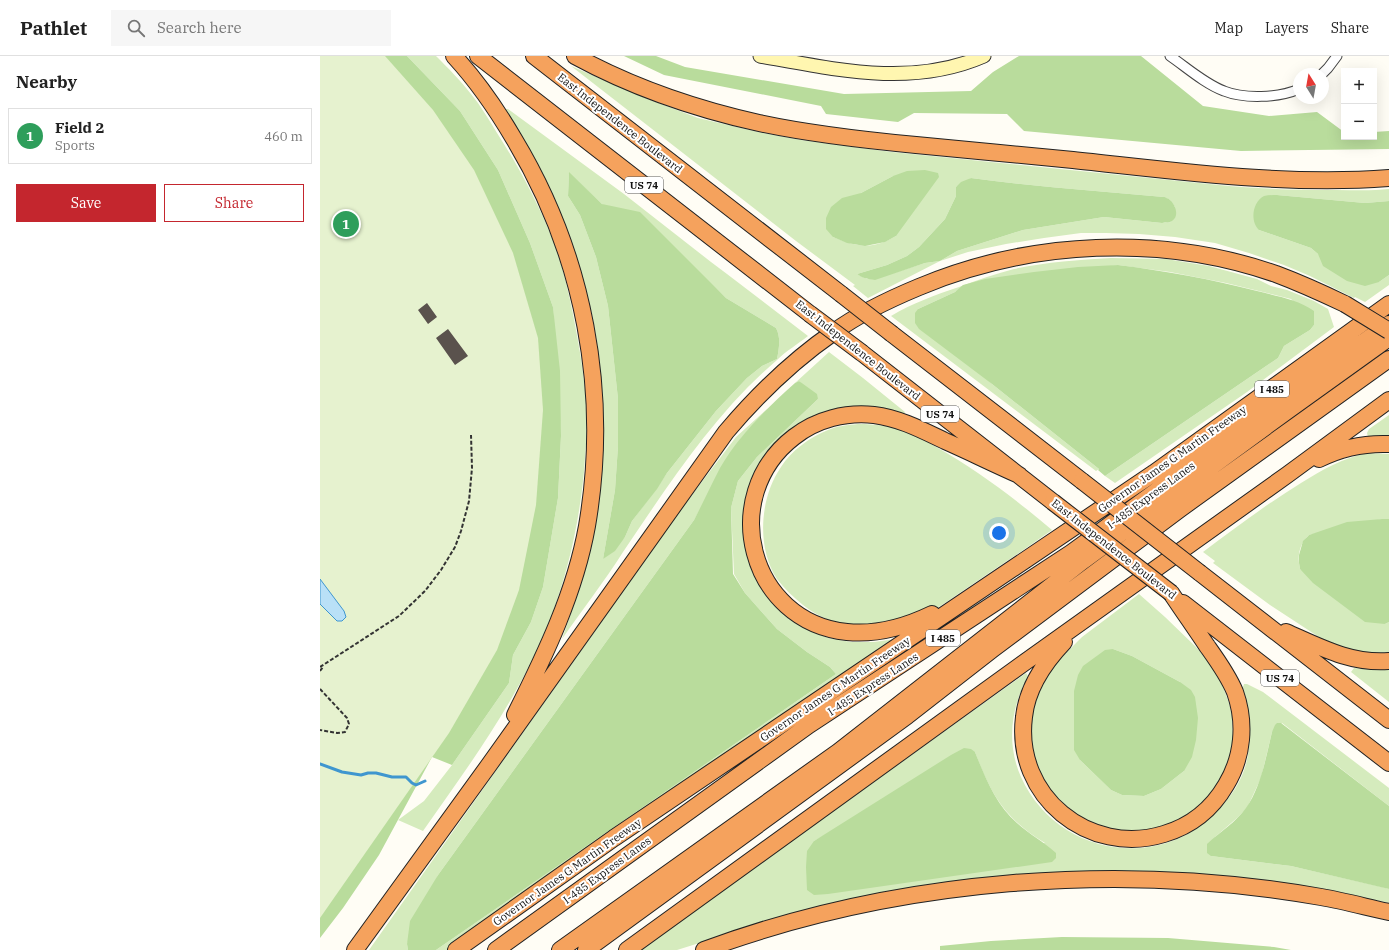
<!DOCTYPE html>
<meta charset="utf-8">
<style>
:root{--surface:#fff;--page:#f6f6f6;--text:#222;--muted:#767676;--line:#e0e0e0;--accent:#c4262e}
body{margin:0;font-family:"IBM Plex Serif",serif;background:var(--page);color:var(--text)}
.controls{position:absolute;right:12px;top:12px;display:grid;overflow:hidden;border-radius:0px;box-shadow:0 4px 16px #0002}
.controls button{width:36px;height:36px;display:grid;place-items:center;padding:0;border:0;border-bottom:1px solid var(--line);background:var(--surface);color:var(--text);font:20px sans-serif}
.compass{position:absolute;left:973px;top:12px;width:36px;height:36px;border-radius:50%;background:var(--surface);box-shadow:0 4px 16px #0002;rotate:349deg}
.you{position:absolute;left:679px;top:477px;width:14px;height:14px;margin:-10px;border:3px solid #fff;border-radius:50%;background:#1a73e8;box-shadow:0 0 0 6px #1a73e833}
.badge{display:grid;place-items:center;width:26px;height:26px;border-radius:50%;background:var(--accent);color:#fff;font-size:13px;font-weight:700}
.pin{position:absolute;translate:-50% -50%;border:2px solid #fff;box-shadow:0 1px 4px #0006}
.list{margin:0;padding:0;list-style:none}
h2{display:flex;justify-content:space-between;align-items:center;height:52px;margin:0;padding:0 16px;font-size:17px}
h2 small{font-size:13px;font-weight:400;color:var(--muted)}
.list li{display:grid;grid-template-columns:26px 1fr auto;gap:12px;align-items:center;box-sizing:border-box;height:56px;margin:0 8px 8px;padding:0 8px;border:1px solid var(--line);border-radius:0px}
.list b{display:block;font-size:15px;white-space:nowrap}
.list p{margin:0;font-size:13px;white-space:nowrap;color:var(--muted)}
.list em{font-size:13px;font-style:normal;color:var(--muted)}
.actions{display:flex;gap:8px;padding:12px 16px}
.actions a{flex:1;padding:9px 0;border:1px solid var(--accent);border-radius:0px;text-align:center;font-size:14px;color:var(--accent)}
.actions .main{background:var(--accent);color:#fff}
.icon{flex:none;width:22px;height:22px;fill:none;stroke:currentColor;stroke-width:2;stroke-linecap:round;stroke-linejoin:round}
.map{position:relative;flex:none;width:1069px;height:894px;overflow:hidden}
header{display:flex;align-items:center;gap:24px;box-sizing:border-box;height:56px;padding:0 20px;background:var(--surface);border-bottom:1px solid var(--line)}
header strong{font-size:19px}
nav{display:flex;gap:22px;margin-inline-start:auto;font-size:14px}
.search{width:280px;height:36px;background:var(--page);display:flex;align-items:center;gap:10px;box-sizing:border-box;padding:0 14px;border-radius:0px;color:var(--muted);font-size:15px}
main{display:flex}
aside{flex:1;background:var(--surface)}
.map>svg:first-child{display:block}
.green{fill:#d5ebbd;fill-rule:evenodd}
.forest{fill:#b9dc9c}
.pitch{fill:#e6f2cf}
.water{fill:#b9e0f7;stroke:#3f96cf}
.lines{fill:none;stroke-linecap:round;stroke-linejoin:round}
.stream{stroke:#3f96cf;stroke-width:3}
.building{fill:#5a524d}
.street-casing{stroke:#444;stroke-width:11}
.secondary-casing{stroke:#333;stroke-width:15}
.highway-casing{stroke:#222;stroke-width:18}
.path{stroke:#333;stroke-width:2;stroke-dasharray:4 2;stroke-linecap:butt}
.street{stroke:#fff;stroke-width:9}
.secondary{stroke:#fff6b0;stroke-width:13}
.highway{stroke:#f5a25d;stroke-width:16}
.highway-bridge-casing{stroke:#222;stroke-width:18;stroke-linecap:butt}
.highway-bridge{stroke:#f5a25d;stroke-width:16}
.labels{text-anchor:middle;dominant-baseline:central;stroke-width:4;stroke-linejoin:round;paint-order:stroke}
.shield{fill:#fff;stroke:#585858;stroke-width:1}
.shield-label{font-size:10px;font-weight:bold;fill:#111}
.street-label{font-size:11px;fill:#111;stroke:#fff}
</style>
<header>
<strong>Pathlet</strong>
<div class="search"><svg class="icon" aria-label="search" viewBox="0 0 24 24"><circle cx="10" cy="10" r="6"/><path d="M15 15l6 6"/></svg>Search here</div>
<nav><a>Map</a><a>Layers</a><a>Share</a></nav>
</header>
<main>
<aside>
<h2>Nearby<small></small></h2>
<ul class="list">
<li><span class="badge" style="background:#2e9e5b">1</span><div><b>Field 2</b><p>Sports</p></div><em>460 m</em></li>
</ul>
<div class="actions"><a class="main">Save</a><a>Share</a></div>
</aside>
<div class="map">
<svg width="1069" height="894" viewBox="0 0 1069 894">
<rect width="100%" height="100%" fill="#fffdf5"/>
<path class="green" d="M87 0H116C128 12 141 25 151 38 161 50 169 64 177 77 199 111 218 147 233 184 242 208 248 233 253 258 260 294 266 328 267 365 267 382 265 399 264 416 259 467 248 518 229 566 199 642 150 708 103 775L78 764 104 745 132 709 189 627 193 599 211 566 223 531 238 442 241 380 233 251 210 187 178 114 140 55Z
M251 10 328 43 378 62 438 76 481 84 572 96 899 129C938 133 977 134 1016 134 1034 134 1051 135 1069 133V145L1045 147 957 139 939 174 991 192 998 198 1059 226 1069 219V229L1045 246 1035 241 1034 242 990 220 964 209 929 197 895 187 855 181 819 178 786 177H761L724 182 686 188 648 196 620 205 548 242 533 230 535 229 531 226 476 185ZM573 120 576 180C552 194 537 191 513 181L541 137ZM651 122C715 131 779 135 844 141L850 144 855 151 851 166 842 167 784 161 703 174 637 195 620 205 605 207 555 223H547L537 218 567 209 587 200 599 191 625 163 636 140V131Z
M185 53H188L304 138 391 206 407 218 488 280C478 288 466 295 457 304 394 358 349 428 303 496 284 526 262 554 242 583L258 537 268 496 280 425 283 382V353L277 286 272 258 250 183 239 155 184 55ZM249 117 282 148 385 222 406 242 456 272C461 281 459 293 457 303L442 310 427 322 396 355 347 417 336 433 312 465 305 481 283 503 295 434 298 390V343L288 250 276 201 260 159 248 140Z
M791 202 846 203 889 210 937 223 951 230 967 234 994 245 1008 253 1014 271 927 336 795 427 785 420 958 302 964 290 990 274 994 269 971 243 906 227 850 216 798 209 641 232 635 236 598 253 672 328 779 413 776 415 571 260C593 247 615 239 639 231 657 224 675 218 694 213 726 206 758 204 791 202Z
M509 296 543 322 585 356 584 358 549 353 459 391 428 474 478 566 508 582 531 586H554L576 583 150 894H116L516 618 510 611 487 596 457 573 425 537 414 518 411 452 418 425 437 401 498 343 479 325 475 327Z
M448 352 421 382 374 464 118 819 87 888 88 894H49L365 448 416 381Z
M1069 359V381H1048L1047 377 1049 373Z
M538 368C555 368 572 370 589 376 599 380 609 387 618 392 658 415 697 444 732 474 704 494 675 513 647 532 633 541 618 553 603 559 591 563 578 567 565 570 556 572 544 569 535 569 515 568 498 561 483 549 473 541 464 532 457 523 436 491 440 441 461 411 471 395 490 381 508 374 517 370 528 369 538 368Z
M1047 397 1069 398V463H1062L989 479C979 488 977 501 980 513L1065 568 1069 566V600L1034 597 1005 585 950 549 893 507 895 505 883 496C915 472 947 448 981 427 1002 414 1023 402 1047 397Z
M819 538 845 561 875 590 886 602 896 617 902 628 909 647 912 660 913 682 909 706 903 720 896 732 877 753 851 769 809 778 765 767 727 734 709 688 714 641 736 607 762 581ZM793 593 812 600 860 626 864 715 841 733 824 740 802 739 791 734 760 704Z
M1034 612 1057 614 1069 613V646L1031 616Z
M706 617 708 620C691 652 686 687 701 721 736 799 839 817 897 755 908 744 917 732 923 717 934 689 929 660 923 631L924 628H927L943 636 1069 732V750L962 667 952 676 941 722 927 752 917 762 895 781 891 800 971 810 1062 831 1069 833V847L1017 836 949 825 813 815H751L676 821 610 828 556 838 482 855 357 894H319ZM655 696C671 739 685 763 725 787L494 785Z"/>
<path class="forest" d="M8 0H87L140 55 178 114 210 187 233 251 240 315 241 380 238 442 223 531 211 566 193 599 189 627 132 709 112 701 59 799 23 852 0 882V687Z
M304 0H336L365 11 524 38 651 35 673 16 699 0H821L883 50 949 60 997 56 1024 76V81H1054V76L1069 75V93L921 95 704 75 687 58 594 57 578 66 506 58 501 50 344 19Z
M605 114 618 117 619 121 576 180 565 186 545 190 527 187 513 181 506 173V162L511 151 522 142 541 137 573 120 587 115Z
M249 116 282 148 320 156 406 242 456 272C461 281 459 293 457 303L442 310 427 322 396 355 347 417 337 433 312 465 305 481 295 495 283 503 295 434 298 390V343L288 250 276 201 260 159 248 140Z
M651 122C715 131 779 135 844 141 845 141 849 143 850 144 855 148 860 160 852 165 850 167 846 166 842 167L784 161 703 174 637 195 620 205 605 207 555 224C548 223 542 222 537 218L567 209 587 200 599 191 625 163 636 140V131L641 126Z
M957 139 1045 147 1069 145V219L1059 226 1045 230 1027 225 1003 210 998 198 991 192 939 174C930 166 932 146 944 140 948 139 953 139 957 139Z
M798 209C846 215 890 223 937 235 956 240 977 243 994 255V269L990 274 964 290 958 302 785 420 778 414 779 413 672 328 599 273 595 267V257L598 253 635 236 643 229 665 223 714 216 758 211Z
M479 325 497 338 498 343 437 401 418 425 411 452 413 518 425 537 457 573 487 596 510 611 516 618 116 894H88L87 888 90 865 118 819 374 464C383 447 391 429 400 412 419 379 447 352 475 327Z
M1062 463H1069V566L1065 568 1045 566 993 527 980 513 979 507V499L983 485 989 479 1027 466Z
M793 593 812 600 860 626 871 634 875 641 878 662 876 684 872 701 864 715 841 733 824 740 802 739 791 734 760 704 754 694V635L758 619 763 610 785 594Z
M957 667H961L1069 750V833L971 810 891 800 887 797V788C900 776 916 766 926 752 941 731 946 701 952 676L955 669Z
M644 692 651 693 655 696C665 721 676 749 697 767 709 778 724 786 736 797V802L732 806 508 838 494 839 487 834 486 811 487 795 494 785 631 699Z
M742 881 848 882 954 891 971 894H620V890L671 885Z"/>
<path class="pitch" d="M0 0H65L113 54 154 114 193 197 218 282 223 354 216 449 199 534 177 594 129 677 0 862Z"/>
<path class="water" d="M0 523 24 555 26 561 22 565H17L0 548Z"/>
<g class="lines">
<path class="stream" d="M0 708 22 716 41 719 48 717H56L72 721H86L92 727 96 729 105 725"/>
</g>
<path class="building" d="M107 247 117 261 108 268 98 254Z
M128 273 148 300 135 309 116 282Z"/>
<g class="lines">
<g class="street-casing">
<path id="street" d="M850 0C866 11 885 28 904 35 924 43 959 42 979 33
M1002 18 1008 12 1017 0"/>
</g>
<g class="secondary-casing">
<path id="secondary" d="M440 0C514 13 591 32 664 0"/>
</g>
<g class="highway-casing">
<path id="highway" d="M134 0C157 25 177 54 194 83 264 199 290 336 267 470 255 537 225 599 195 659
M158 0 490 258
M214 0 521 238
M255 0C312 31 376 53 439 67 490 78 543 84 596 89 648 94 701 99 753 104 858 115 964 130 1069 122
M572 278 762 425
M542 297 733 446
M999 403C1021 392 1044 387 1069 388
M880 517 1069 664
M863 547 1069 707
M612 558C585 571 557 579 527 576 429 566 397 440 474 381 497 363 526 356 554 359 579 362 602 374 625 385 650 396 674 408 699 419
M966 576C1000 591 1031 608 1069 605
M744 586C724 607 707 632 704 661 694 740 769 801 844 778 871 770 892 753 906 729 923 701 926 667 915 636 908 619 897 604 887 590 875 572 863 555 851 537
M35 894 169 709 406 376C439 337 472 305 514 276 540 257 570 243 599 231 711 184 841 178 956 218 980 227 1002 237 1025 248
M136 894 294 782 834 417 1069 248
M176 894 489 669 751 497 960 345 1069 268
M240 894 518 696 763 505 970 353 1069 282
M266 894 587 660 673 593 860 453 1069 303
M307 894 701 609 967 419 1069 344
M384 894C576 823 799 805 1001 841 1024 845 1046 851 1069 856"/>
</g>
<path class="path" d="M0 611 79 560 105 535 121 514 135 491 141 475 149 445 152 412 151 379
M0 615 3 611
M0 633 27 662 29 668 25 676 17 677 0 674"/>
<use href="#street" class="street"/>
<use href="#secondary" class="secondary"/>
<use href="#highway" class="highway"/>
<g class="highway-bridge-casing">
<path id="highway-bridge" d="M521 238 572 278
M1025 248 1069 275
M490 258 542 297
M762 425 880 517
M733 446 851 537"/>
</g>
<use href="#highway-bridge" class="highway-bridge"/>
</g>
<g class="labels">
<g class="shield">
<rect x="305" y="121" width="38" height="16" rx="3"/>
<rect x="935" y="325" width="34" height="16" rx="3"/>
<rect x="601" y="350" width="38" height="16" rx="3"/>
<rect x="606" y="574" width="34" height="16" rx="3"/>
<rect x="941" y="614" width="38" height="16" rx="3"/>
</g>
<g class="shield-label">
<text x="324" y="129">US 74</text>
<text x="952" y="333">I 485</text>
<text x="620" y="358">US 74</text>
<text x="623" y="582">I 485</text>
<text x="960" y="622">US 74</text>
</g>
<g class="street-label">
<text transform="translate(300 67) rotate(38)">East Independence Boulevard</text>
<text transform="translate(538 294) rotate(38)">East Independence Boulevard</text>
<text transform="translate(852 403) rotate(-35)">Governor James G Martin Freeway</text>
<text transform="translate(831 439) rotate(-36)">I-485 Express Lanes</text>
<text transform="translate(794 493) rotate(38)">East Independence Boulevard</text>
<text transform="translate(553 628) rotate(-33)">I-485 Express Lanes</text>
<text transform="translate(515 633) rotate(-34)">Governor James G Martin Freeway</text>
<text transform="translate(287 814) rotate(-36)">I-485 Express Lanes</text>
<text transform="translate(247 816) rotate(-35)">Governor James G Martin Freeway</text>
</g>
</g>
</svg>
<div class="controls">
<button>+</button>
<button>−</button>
</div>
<svg class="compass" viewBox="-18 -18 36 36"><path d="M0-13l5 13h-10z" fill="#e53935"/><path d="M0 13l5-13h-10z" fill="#767676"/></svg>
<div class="you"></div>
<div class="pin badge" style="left:26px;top:168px;background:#2e9e5b">1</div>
</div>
</main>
